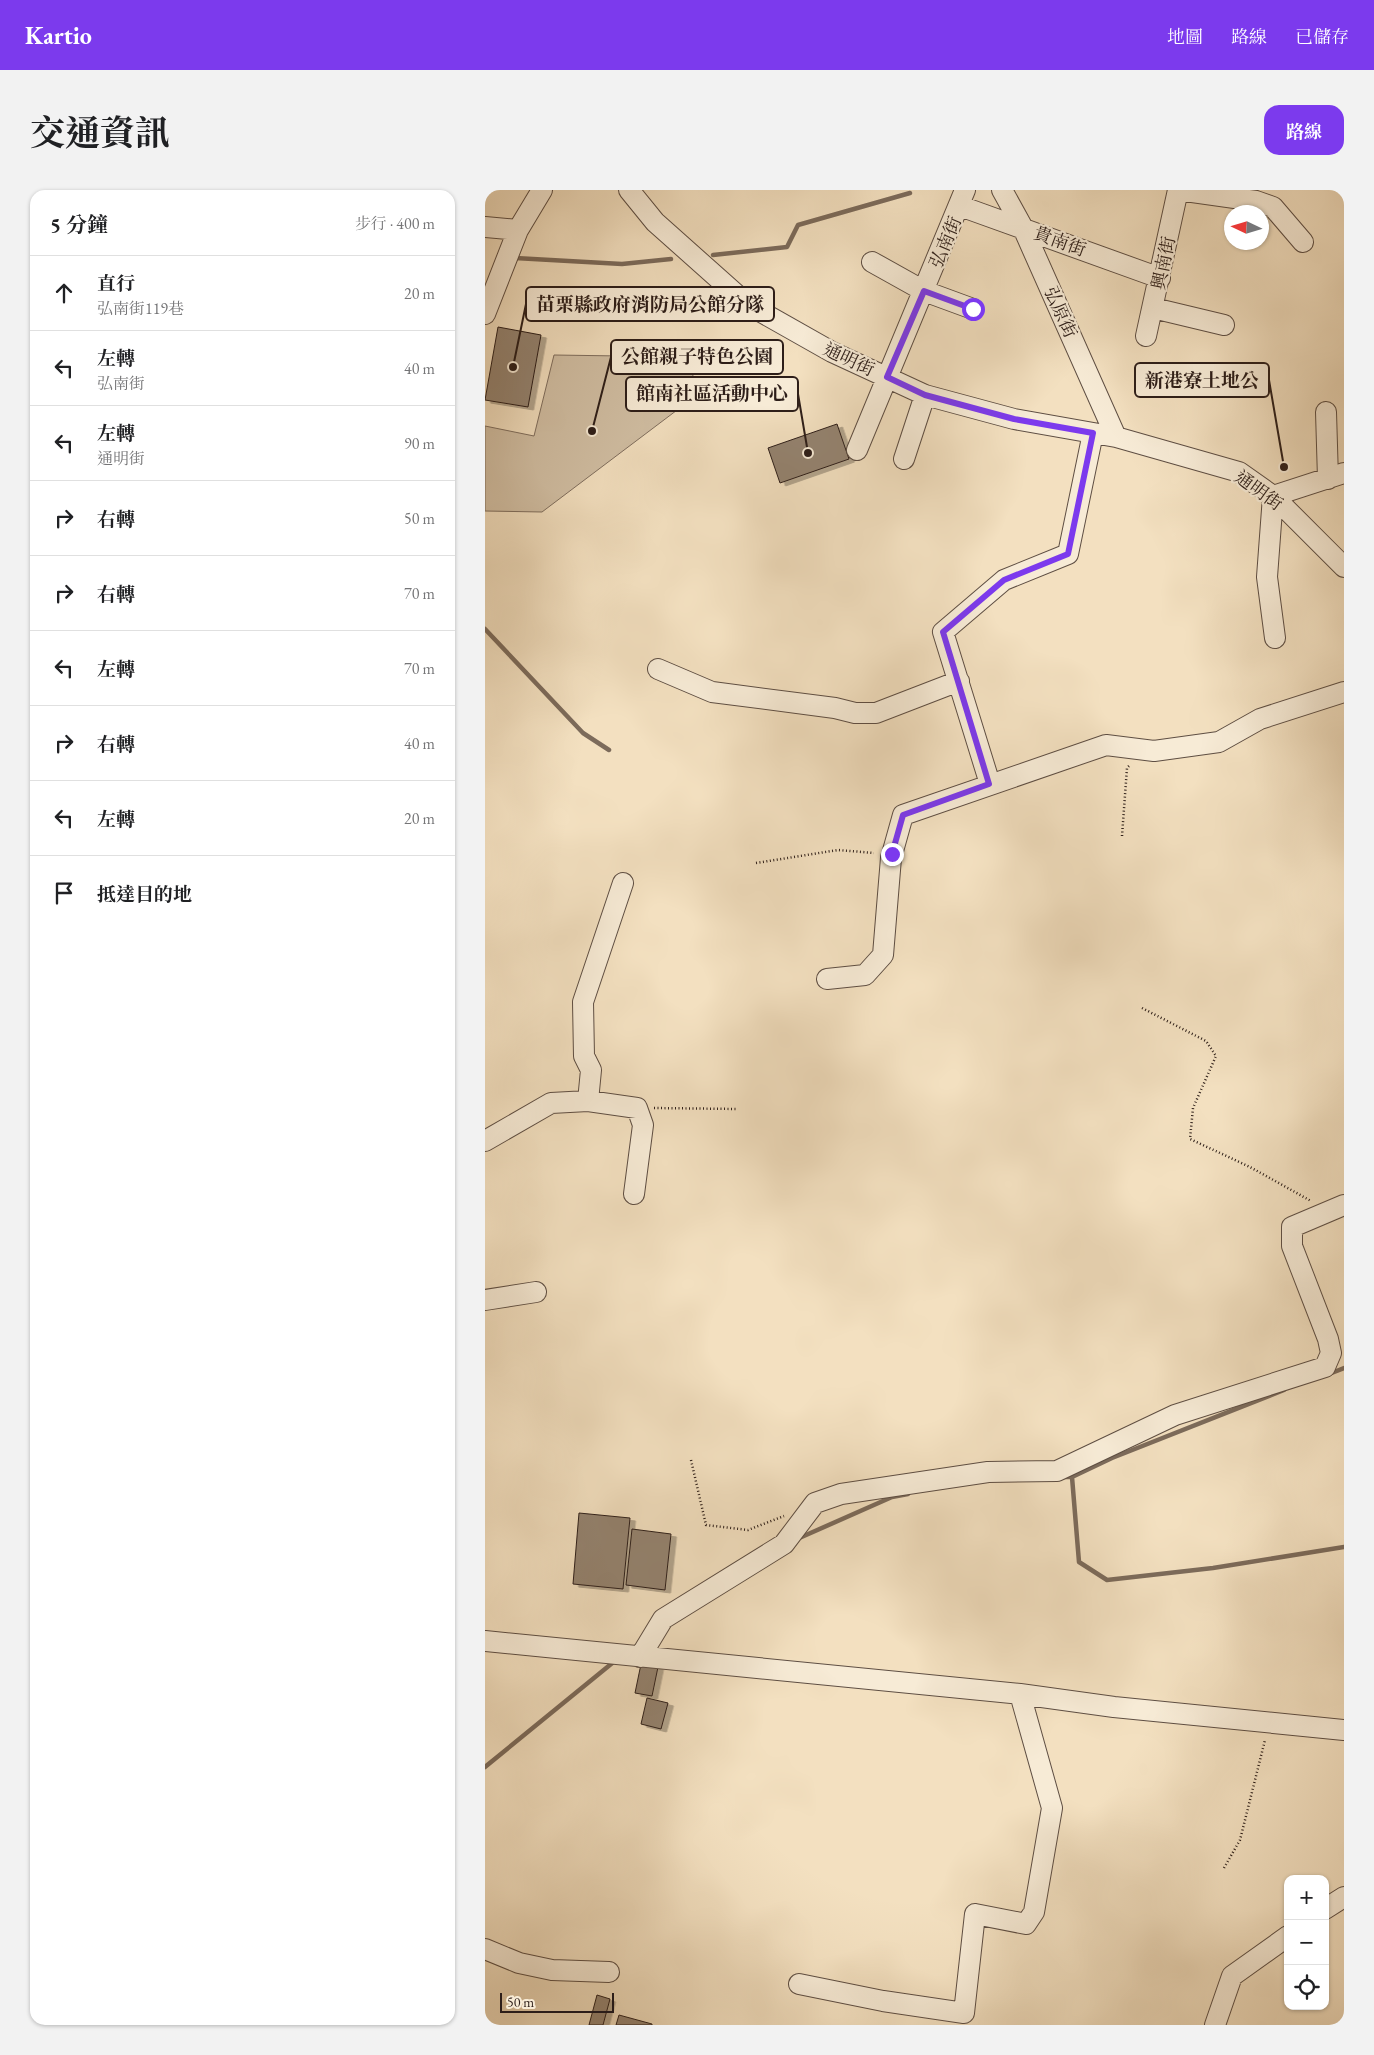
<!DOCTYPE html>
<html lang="zh-TW">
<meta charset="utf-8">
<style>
:root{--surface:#fff;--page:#f2f2f2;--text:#202124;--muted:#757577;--line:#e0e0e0;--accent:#7c3aed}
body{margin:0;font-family:"EB Garamond","Noto Serif TC",serif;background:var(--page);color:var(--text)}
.controls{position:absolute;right:15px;bottom:15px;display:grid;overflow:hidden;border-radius:10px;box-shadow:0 1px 4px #0004}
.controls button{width:45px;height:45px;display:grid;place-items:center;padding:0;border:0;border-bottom:1px solid var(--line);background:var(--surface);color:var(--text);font:25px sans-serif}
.compass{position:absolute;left:739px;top:15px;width:45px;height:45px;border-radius:50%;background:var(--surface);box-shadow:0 1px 4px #0004;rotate:274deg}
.scale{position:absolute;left:15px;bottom:12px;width:114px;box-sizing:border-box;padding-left:5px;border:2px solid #2d1e19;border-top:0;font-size:14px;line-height:18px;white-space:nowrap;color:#2d1e19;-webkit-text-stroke:4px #f7ebd6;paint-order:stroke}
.stop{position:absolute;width:15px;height:15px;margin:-11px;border:4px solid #7c3aed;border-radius:50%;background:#fff}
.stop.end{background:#7c3aed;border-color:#fff;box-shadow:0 1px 5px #0008}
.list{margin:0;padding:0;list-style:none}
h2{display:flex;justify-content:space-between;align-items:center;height:65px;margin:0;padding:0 20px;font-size:21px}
h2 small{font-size:16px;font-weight:400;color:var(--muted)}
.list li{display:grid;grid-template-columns:32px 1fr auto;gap:15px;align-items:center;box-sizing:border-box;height:75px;padding:0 20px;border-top:1px solid var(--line)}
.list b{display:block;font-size:19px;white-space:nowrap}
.list p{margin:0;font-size:16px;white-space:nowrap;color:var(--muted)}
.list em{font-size:16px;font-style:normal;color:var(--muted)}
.icon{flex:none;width:28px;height:28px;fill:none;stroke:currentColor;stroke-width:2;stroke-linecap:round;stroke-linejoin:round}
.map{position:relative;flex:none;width:859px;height:1835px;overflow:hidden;border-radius:15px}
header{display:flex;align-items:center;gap:30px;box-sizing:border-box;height:70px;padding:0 25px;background:var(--accent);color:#fff}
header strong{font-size:24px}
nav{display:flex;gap:28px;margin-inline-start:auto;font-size:18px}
.intro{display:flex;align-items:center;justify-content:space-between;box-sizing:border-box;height:120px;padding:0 30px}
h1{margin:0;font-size:35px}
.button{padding:12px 22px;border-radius:15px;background:var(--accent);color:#fff;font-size:18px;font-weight:700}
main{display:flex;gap:30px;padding:0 30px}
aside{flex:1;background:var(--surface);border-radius:15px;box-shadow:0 1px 4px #0004}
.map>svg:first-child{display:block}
.green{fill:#d1bfa4;stroke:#7f6e5e}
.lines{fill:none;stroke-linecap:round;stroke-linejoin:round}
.stream{stroke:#7c6b5b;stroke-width:4.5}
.building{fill:#948370;stroke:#2d1e19;filter:url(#shadow)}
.minor-casing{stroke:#5e4e43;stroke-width:22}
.path{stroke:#2d1e19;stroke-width:2.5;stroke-dasharray:1 2.5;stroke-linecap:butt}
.minor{stroke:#f7ebd6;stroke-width:20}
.route{stroke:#7c3aed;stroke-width:6}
.labels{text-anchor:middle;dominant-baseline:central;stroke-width:4.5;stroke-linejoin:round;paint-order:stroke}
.street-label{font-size:18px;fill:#2d1e19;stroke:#f7ebd6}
.leader{fill:none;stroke:#2d1e19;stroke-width:2}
.callout-dot{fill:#2d1e19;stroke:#f7ebd6;stroke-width:2}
.callout{fill:#f7ebd6;stroke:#2d1e19;stroke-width:2}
.callout-label{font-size:19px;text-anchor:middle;font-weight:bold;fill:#2d1e19}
</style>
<header>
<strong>Kartio</strong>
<nav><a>地圖</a><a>路線</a><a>已儲存</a></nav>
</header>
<div class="intro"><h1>交通資訊</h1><a class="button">路線</a></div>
<main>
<aside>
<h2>5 分鐘<small>步行 · 400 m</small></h2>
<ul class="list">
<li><svg class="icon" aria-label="ahead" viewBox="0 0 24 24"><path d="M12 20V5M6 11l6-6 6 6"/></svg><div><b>直行</b><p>弘南街119巷</p></div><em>20 m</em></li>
<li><svg class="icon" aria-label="left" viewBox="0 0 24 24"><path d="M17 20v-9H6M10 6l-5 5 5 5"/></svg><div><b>左轉</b><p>弘南街</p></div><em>40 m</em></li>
<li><svg class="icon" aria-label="left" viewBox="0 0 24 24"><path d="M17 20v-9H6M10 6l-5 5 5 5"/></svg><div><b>左轉</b><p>通明街</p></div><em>90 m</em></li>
<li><svg class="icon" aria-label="right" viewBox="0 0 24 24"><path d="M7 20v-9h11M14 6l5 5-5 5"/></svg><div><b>右轉</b></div><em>50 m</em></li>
<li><svg class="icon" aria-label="right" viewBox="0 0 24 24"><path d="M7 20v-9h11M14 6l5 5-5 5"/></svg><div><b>右轉</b></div><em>70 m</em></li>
<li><svg class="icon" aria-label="left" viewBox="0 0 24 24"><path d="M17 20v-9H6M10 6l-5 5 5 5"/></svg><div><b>左轉</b></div><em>70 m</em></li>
<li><svg class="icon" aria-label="right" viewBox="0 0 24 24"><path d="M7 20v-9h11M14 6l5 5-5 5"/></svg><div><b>右轉</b></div><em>40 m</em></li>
<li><svg class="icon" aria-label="left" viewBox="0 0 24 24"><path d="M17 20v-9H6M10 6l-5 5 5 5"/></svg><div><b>左轉</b></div><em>20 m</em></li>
<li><svg class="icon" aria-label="arrive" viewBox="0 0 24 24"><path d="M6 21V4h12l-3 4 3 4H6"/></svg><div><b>抵達目的地</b></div></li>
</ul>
</aside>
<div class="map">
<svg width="859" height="1835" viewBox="0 0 859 1835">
<defs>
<filter id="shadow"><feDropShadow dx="5.5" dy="3" stdDeviation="0" flood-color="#0004"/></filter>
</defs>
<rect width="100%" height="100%" fill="#f3e0c0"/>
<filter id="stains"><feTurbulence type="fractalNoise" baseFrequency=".004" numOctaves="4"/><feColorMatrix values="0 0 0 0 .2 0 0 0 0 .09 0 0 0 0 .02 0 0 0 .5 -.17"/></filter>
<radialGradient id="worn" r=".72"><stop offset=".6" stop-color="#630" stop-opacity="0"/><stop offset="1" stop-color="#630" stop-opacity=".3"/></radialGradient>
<path class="green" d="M69 165 204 167 212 205 57 322 0 321V236L49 246Z"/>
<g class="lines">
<path class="stream" d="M228 65 302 57 313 35 425 3
M30 68 137 74 186 69
M0 439 98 543 124 560
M844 1184 859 1178
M579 1287H587L627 1268 799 1200
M587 1287 594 1372 622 1390 728 1378 859 1357
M312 1349 407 1307 423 1304
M0 1577 131 1470"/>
</g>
<path class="building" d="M13 137 56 145 43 217 0 210Z
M352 234 364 269 295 293 283 258Z
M94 1323 145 1328 138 1399 88 1394Z
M147 1339 186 1344 180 1400 141 1395Z
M156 1474 173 1477 167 1506 150 1503Z
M162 1508 183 1513 176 1539 156 1534Z
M112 1805 125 1809 118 1835H104Z
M134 1825 167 1834V1835H131Z"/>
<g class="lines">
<g class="minor-casing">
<path id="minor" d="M144 0 170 32 262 114 347 162 440 205 529 229 631 247 754 282 788 306 859 377
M517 0 538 38 631 247
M693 0 771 11 788 17 818 52
M475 16 675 88
M0 37 33 40
M387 72 439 101 488 119
M668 118 739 135
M0 124 33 40 57 0
M661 146 693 0
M841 222 843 289
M372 260 480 0
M419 269 440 205
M790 448 782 387 788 306 859 283
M173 479 227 502 350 518 370 523H391L474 491
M505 594 458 442 519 390 583 364 608 243
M138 693 98 812 99 866 106 880 103 911 152 918 158 935 149 1004
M342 789 380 785 398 765 406 668 418 625 621 555 669 561 734 552 775 529 859 502
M0 951 66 913 103 911
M0 1110 51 1102
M0 1451 535 1504 629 1517 859 1540
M155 1467 178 1429 299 1354 330 1313 356 1304 503 1282 572 1281 690 1225 840 1177 846 1163 843 1149 807 1056V1037L859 1015
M840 1719 859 1707
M0 1759 34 1773 67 1780 124 1782
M314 1794 398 1811 479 1823 490 1724 541 1734 549 1722 567 1618 535 1504
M730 1835 747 1786 803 1746"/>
</g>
<path class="path" d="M637 646 642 578 644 576
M271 673 353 660 389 663
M657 818 721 851 731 866 708 918 705 949 765 977 826 1011
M169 918 253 919
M206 1270 221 1335 263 1340 299 1326
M739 1678 755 1650 780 1550"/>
<use href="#minor" class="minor"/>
</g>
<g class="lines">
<path class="route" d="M407 664 418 625 504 594 458 442 519 390 583 364 608 243 529 229 440 205 402 187 439 101 488 119"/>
</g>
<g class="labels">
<g class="street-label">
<text transform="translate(575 51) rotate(20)">貴南街</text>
<text transform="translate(460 52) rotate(-67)">弘南街</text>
<text transform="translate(678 73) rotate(-78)">興南街</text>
<text transform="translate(576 122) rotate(66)">弘原街</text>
<text transform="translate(364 169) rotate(25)">通明街</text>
<text transform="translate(774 300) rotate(36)">通明街</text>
</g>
</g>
<path class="leader" d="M28 177L41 114M107 241L126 167M799 277L784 190M323 263L313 204"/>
<g class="callout-dot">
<circle cx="28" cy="177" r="5"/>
<circle cx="107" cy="241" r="5"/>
<circle cx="799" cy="277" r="5"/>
<circle cx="323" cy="263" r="5"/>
</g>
<g class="callout">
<rect x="41" y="97" width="248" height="34" rx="5"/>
<rect x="126" y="150" width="172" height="34" rx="5"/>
<rect x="650" y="173" width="134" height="34" rx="5"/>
<rect x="141" y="187" width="172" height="34" rx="5"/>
</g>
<g class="callout-label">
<text x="165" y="121">苗栗縣政府消防局公館分隊</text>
<text x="212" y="173">公館親子特色公園</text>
<text x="717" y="197">新港寮土地公</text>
<text x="227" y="210">館南社區活動中心</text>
</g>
<rect width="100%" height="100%" filter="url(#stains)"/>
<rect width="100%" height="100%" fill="url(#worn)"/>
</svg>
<div class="controls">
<button>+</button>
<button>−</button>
<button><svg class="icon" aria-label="locate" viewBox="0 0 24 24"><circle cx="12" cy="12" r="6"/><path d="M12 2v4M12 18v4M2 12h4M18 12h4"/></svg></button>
</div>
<svg class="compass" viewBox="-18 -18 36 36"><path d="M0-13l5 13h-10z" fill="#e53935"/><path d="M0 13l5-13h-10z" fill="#757577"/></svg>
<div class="scale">50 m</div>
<div class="stop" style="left:488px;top:119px"></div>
<div class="stop end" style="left:407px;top:664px"></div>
</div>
</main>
